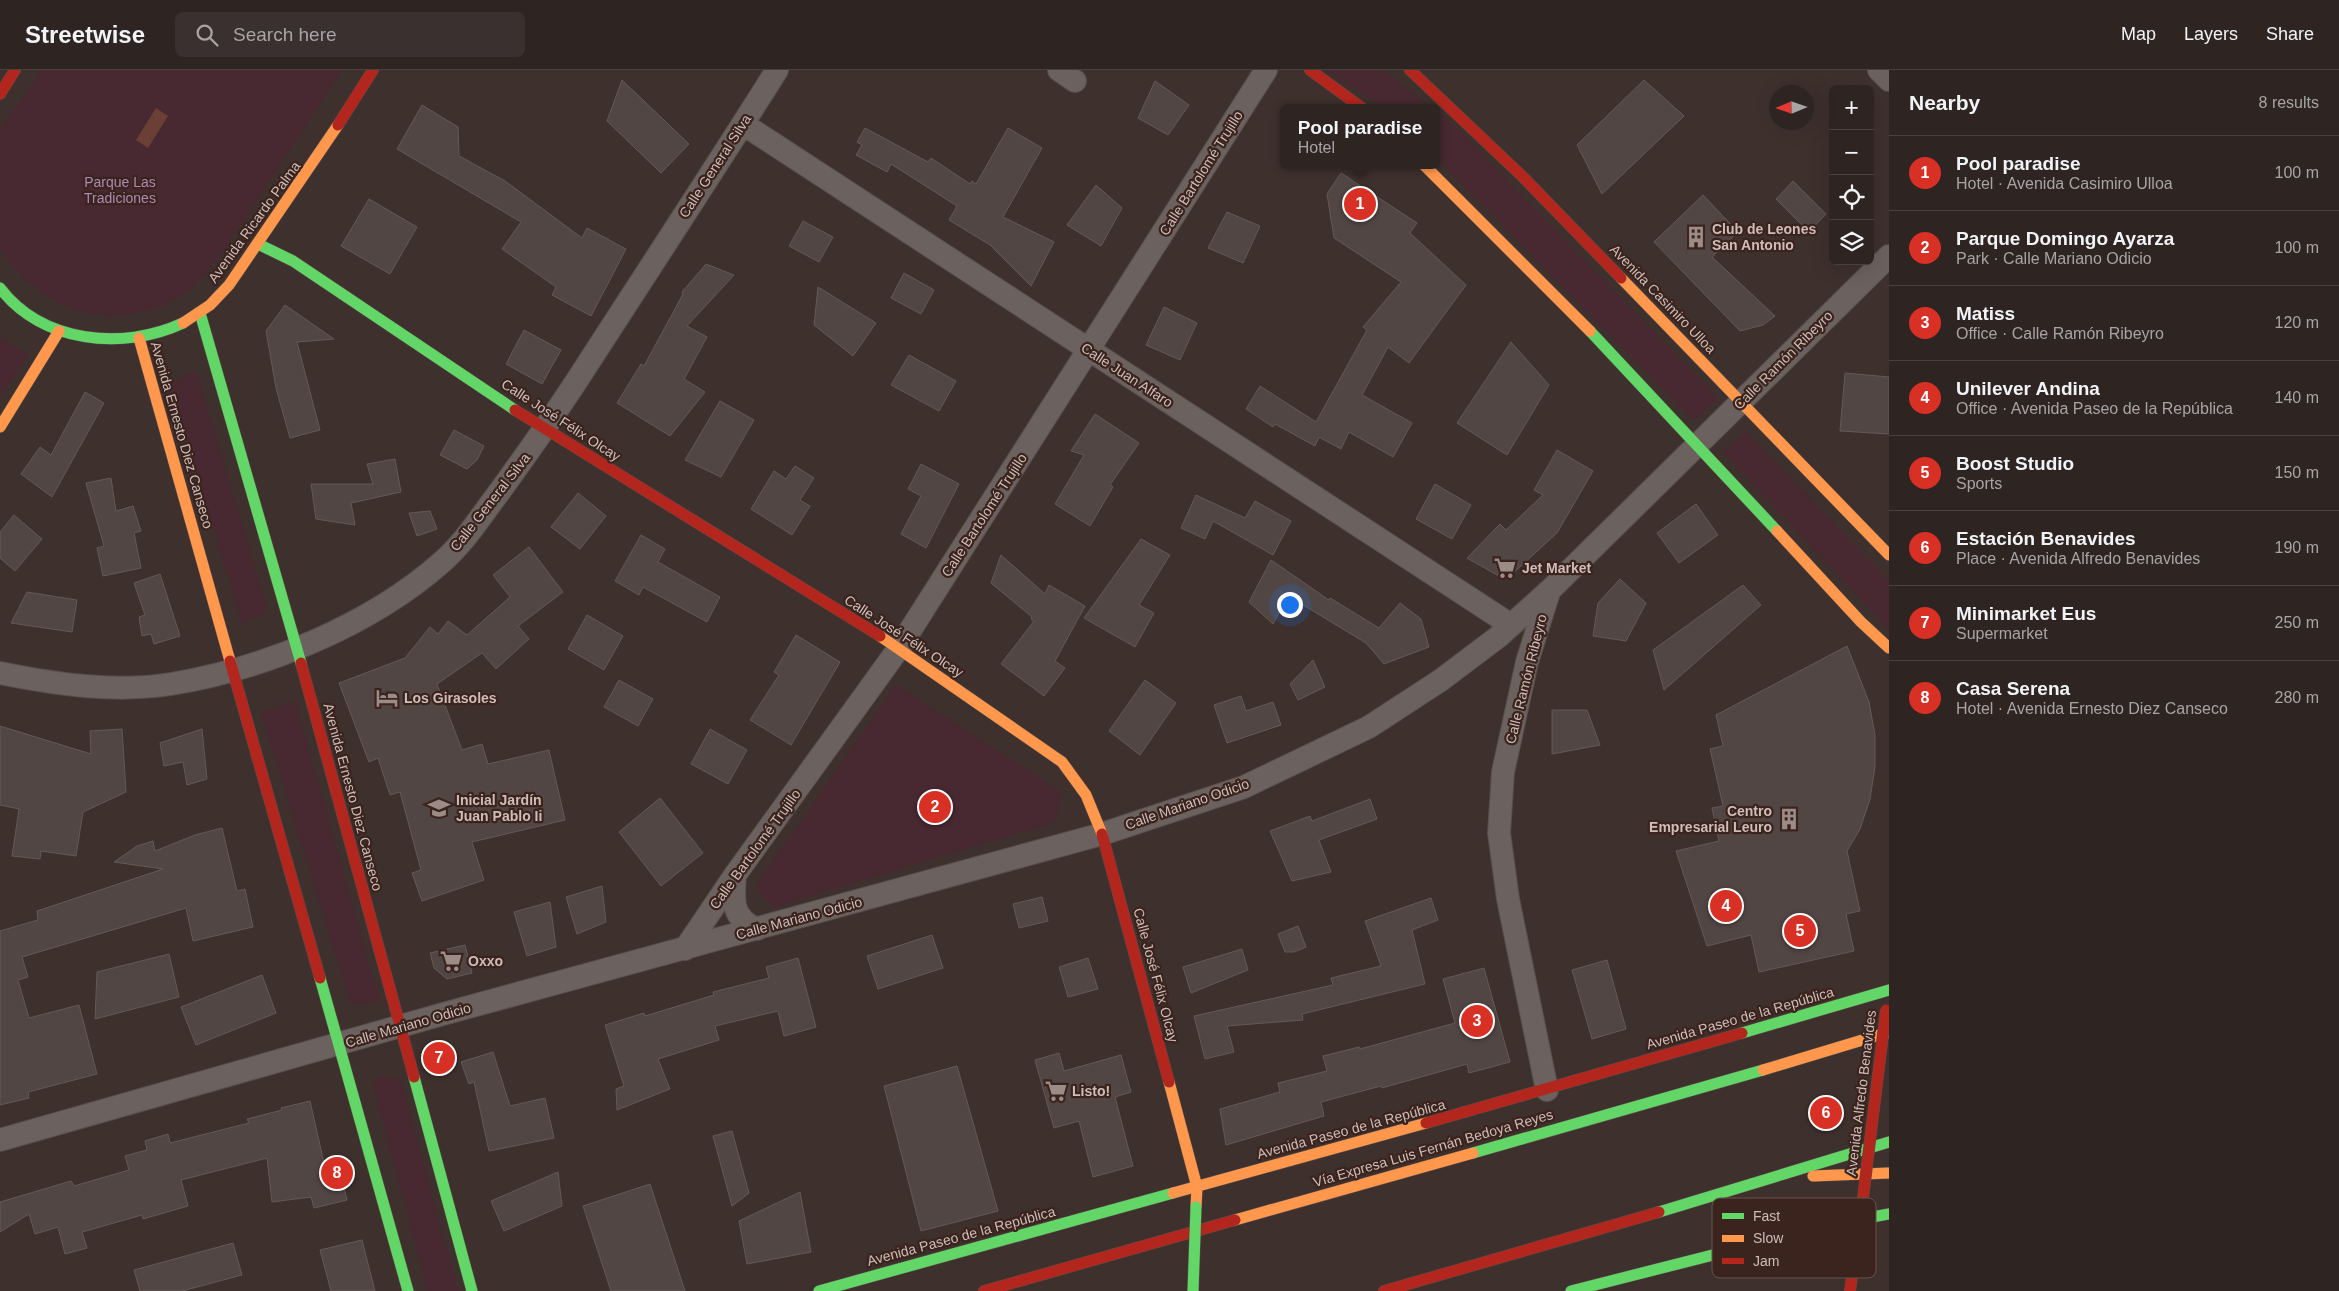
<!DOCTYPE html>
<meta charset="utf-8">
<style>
:root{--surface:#2e2422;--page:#3a302f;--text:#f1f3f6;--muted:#a7a4a5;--line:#494140;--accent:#d93025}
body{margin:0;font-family:Arial,sans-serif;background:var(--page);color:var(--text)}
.controls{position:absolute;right:15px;top:15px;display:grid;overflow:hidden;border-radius:8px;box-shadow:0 5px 20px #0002}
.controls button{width:45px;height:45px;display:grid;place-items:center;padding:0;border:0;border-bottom:1px solid var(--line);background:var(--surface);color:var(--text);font:25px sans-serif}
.compass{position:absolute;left:1769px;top:15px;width:45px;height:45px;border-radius:50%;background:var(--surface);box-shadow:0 5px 20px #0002;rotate:268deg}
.you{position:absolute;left:1289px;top:534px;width:18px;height:18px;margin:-12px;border:4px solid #fff;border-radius:50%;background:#1a73e8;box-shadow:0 0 0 8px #1a73e833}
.badge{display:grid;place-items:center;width:32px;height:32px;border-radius:50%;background:var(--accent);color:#fff;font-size:16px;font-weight:700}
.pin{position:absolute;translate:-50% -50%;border:2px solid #fff;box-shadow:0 1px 5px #0006}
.popup{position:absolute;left:1280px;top:34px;width:160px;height:65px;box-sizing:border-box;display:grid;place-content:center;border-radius:8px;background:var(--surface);filter:drop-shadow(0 1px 4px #0005);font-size:16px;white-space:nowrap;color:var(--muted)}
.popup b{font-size:19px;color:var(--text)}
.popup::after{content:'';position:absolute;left:50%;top:100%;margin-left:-10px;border:10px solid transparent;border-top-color:var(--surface)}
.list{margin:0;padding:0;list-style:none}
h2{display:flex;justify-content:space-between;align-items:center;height:65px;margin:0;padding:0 20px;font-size:21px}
h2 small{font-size:16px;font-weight:400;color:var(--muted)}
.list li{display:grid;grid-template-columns:32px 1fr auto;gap:15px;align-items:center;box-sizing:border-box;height:75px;padding:0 20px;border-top:1px solid var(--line)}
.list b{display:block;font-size:19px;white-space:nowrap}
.list p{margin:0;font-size:16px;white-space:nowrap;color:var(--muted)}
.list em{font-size:16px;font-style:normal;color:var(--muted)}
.icon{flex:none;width:28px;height:28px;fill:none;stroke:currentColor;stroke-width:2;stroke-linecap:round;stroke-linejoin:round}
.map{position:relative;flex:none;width:1889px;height:1221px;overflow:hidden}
header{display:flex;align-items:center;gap:30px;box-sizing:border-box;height:70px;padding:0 25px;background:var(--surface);border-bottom:1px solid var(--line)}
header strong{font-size:24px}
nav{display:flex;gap:28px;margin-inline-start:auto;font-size:18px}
.search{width:350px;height:45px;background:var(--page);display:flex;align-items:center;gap:12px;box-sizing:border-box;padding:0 18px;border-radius:8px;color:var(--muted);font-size:19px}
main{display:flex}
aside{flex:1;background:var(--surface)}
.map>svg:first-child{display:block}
.green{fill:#482931}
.water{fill:#6a4036}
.building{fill:#524644;stroke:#655955}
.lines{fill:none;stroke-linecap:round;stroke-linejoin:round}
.street-casing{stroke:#584e4b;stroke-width:24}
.fast-casing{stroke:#5b4e4b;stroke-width:12}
.slow-casing{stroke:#5b4e4b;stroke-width:12}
.jam-casing{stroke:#5b4e4b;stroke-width:12}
.street{stroke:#6b615e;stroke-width:22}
.fast{stroke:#63d668;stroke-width:11}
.slow{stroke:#ff974d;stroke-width:11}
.jam{stroke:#b3261e;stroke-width:11}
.fast-bridge-casing{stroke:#5b4e4b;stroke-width:12;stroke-linecap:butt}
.jam-bridge-casing{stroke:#5b4e4b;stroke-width:12;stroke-linecap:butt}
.fast-bridge{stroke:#63d668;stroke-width:11}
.jam-bridge{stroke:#b3261e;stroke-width:11}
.labels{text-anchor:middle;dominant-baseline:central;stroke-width:4.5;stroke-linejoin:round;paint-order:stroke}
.street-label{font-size:14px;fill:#cebdb8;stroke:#3b241e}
.park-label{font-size:14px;fill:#ad8ab4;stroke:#3b241e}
.poi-label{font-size:14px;font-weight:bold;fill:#cebdb8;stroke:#3b241e;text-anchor:start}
.key{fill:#3b241e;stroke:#67524c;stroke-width:1}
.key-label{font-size:14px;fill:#cebdb8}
</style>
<header>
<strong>Streetwise</strong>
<div class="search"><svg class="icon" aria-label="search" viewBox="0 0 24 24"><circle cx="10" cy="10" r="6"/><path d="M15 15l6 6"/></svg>Search here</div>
<nav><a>Map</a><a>Layers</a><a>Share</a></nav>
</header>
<main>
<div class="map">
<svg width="1889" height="1221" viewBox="0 0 1889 1221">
<rect width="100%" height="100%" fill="#3e302d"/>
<path class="green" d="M42 0H342L217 191 188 221 163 236 127 245 105 246 73 239 57 232 25 210 9 193 0 180V60Z
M1324 0H1383L1432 38H1384Z
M1436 41 1449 50 1718 328 1694 351 1436 87Z
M0 267 28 285 0 328Z
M196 300 268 541 242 554 171 314Z
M1746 362 1889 511V560L1722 381Z
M896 615 1061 722 1055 752 774 837 755 817Z
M295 630 380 933 351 935 261 642Z
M382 1005 401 1010 458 1221H428L373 1014Z"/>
<path class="water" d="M156 38 168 46 148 78 136 70Z"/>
<path class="building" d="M622 10 689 74 661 103 607 51Z
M1644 10 1684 46 1602 124 1577 75Z
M1155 11 1189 35 1168 65 1138 48Z
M422 35 458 57 459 86 505 111 582 168 587 158 626 179 591 246 552 225 556 217 502 179 521 152 397 79Z
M865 58 928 92 931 88 970 114 972 111 976 114 1008 58 1042 78 1003 147 1054 172 1031 216 990 175 949 150 957 136 891 94 887 102 856 85 862 75 857 72Z
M1341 103 1417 153 1410 163 1466 215 1409 293 1388 277 1362 325 1412 353 1393 387 1349 362 1341 379 1319 367 1315 376 1275 354 1273 357 1246 339 1260 316 1316 352 1367 260 1363 257 1401 212 1334 168 1327 124Z
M1793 111 1826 144 1809 162 1776 129Z
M1096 115 1122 138 1101 176 1067 155Z
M1703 125 1738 162 1712 187 1775 246 1763 255 1740 261 1654 172Z
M369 129 417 157 390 204 341 176Z
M1227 142 1260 156 1243 193 1208 178Z
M803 151 833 167 819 192 789 176Z
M706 194 734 205 687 256 707 267 684 309 705 322 670 366 617 333 641 294 644 296 683 224 682 222Z
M904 203 934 220 921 244 891 228Z
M818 217 876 253 853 286 814 255Z
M285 235 334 269 297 272 320 360 290 368 276 318 266 261Z
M1164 237 1197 253 1180 290 1146 275Z
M524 260 561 280 542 314 506 294Z
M1511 272 1549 315 1507 385 1457 353Z
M909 285 956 311 939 341 891 315Z
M1845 303 1889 307V364L1840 361Z
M85 322 104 333 52 427 21 404 40 377 51 385Z
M720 331 754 350 721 407 685 390Z
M1095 344 1139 373 1110 415 1113 417 1090 456 1055 434 1084 385 1071 381Z
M454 360 484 376 477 390 467 399 440 385Z
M1557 380 1593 401 1557 463 1511 505H1497L1467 488 1500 454 1506 460 1543 425 1534 420Z
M395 389 401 422 351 433 355 455 316 449 311 414H373L367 394Z
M921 394 959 414 926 478 901 464 921 426 908 419Z
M795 396 814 408 800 430 810 436 792 465 751 439 774 401 786 409Z
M111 408 116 441 133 436 141 461 134 463 141 498 103 506 97 478 104 476 86 413Z
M1435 414 1471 435 1452 469 1416 449Z
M578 423 606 446 580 479 551 457Z
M1196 425 1245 448 1255 431 1291 451 1273 485 1213 451 1205 469 1181 458Z
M1696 434 1718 465 1679 493 1657 463Z
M430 441 437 459 417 466 409 443Z
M14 445 42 469 15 501 0 488V462Z
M641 465 665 479 658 492 720 527 707 552 643 517 639 525 615 511Z
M1141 469 1170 485 1139 535 1154 543 1135 577 1084 548Z
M529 477 563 522 518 556 529 569 496 599 482 583 437 614 462 680 482 674 488 694 549 680 565 750 472 772 484 810 422 831 412 803 421 800 400 722 390 725 378 688 369 692 339 613 405 588 430 557 438 564 448 551 467 565 510 527 493 505Z
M1001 485 1045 524 1049 515 1085 536 1055 591 1065 598 1044 626 1001 594 1034 551 1031 549 1032 547 991 513Z
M1271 490 1329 530 1330 528 1379 558 1400 533 1421 549 1429 577 1384 594 1366 573 1280 521 1285 532 1273 554 1249 532Z
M160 504 180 566 154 574 151 564 142 566 139 547 145 545 134 513Z
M1620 509 1646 533 1626 571 1593 566 1598 533Z
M1743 515 1761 535 1664 620 1653 580Z
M27 522 77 530 72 562 11 553Z
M587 545 623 566 604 600 568 579Z
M796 565 840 592 791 675 750 650 779 605 774 602Z
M1847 576 1869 632 1875 665V697L1870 729 1860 759 1847 781 1860 841 1846 844 1854 881 1759 902 1751 865 1707 876 1676 781 1719 771 1712 738 1723 736 1710 679 1723 676 1716 645Z
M1313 590 1325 617 1298 630 1290 614Z
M619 610 653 629 638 656 604 637Z
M1145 610 1176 633 1140 685 1109 661Z
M1241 626 1246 641 1273 632 1281 655 1227 673 1214 635Z
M1552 640H1587L1600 675 1552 684Z
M0 656 91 684 90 661 122 659 126 722 83 742 76 786 41 781 40 789 12 786 19 739 0 735Z
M202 659 207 709 187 715 183 692 164 696 160 673Z
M710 659 747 680 728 714 691 694Z
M660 728 703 783 661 816 619 762Z
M1370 729 1377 749 1319 770 1331 802 1292 811 1270 761 1310 746 1312 751Z
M222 758 237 821 245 819 253 857 193 871 186 838 22 887 28 907 18 910 29 948 79 935 97 1004 28 1022 29 1028 0 1035V861L38 850 37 841 163 799 114 792 137 776 153 771 155 781 195 765Z
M602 816 606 852 577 864 566 827Z
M1042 827 1048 851 1019 858 1013 834Z
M1431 828 1438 850 1412 860 1425 914 1302 944 1303 950 1227 956 1234 982 1205 989 1194 946 1333 915 1331 908 1381 896 1365 851Z
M550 832 556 877 527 886 514 842Z
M1298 856 1306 877 1294 882H1285L1278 864Z
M932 865 943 898 878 919 867 886Z
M465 875 472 903 447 909 434 898 430 883Z
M1242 879 1248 900 1191 923 1183 897Z
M169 884 179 927 95 949 97 902Z
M798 888 816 957 784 966 778 941 715 956 719 970 658 989 670 1019 617 1040 616 1019 624 1016 605 955 644 943 645 946 714 925 713 922 769 908 766 897Z
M1088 888 1098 919 1068 927 1059 897Z
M1607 890 1626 959 1592 969 1572 900Z
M1484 898 1510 992 1469 1003 1467 994 1382 1018 1381 1016 1321 1032 1324 1046 1226 1075 1220 1039 1280 1022 1278 1013 1327 1001 1323 986 1359 977 1360 979 1455 953 1443 909Z
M262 905 276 943 196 975 181 937Z
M493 982 510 1036 545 1028 554 1068 489 1081 474 1012 469 1014 461 992Z
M1059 983 1064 1001 1121 985 1131 1022 1115 1027 1133 1096 1093 1107 1079 1051 1054 1058 1035 990Z
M957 996 998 1141 921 1161 884 1016Z
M310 1031 324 1093 338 1090 347 1130 314 1138 311 1127 272 1132 267 1088 181 1110 188 1136 143 1149 142 1145 82 1162 87 1178 65 1184 58 1157 35 1164 29 1144 0 1162V1132L71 1111 74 1116 129 1100 125 1086 147 1080 145 1071 168 1064 170 1073 249 1053 247 1049 282 1040 281 1038Z
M732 1061 749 1123 732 1136 713 1066Z
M558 1102 562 1136 504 1161 491 1131Z
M650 1114 685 1221H611L583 1136Z
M800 1122 811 1182 747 1194 739 1151Z
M362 1170 375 1221H331L320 1180Z
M233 1173 242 1205 182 1221H140L134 1200Z"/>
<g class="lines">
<g class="street-casing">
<path id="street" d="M1059 0 1075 11
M1879 0 1889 10
M743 54 1511 555
M0 603C55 614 114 623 171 614 264 599 371 555 442 492 465 472 481 446 500 421 529 381 558 340 585 298 649 199 714 100 777 0
M735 805C733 829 731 849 757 859
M685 879 735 805 899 578 1266 0
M1547 1020 1508 829 1499 763 1503 702 1527 592 1549 522
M0 1070 443 944 1102 764 1244 717 1369 657 1441 610 1498 567 1549 521 1889 186"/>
</g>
<g class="fast-casing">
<path id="fast" d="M258 174 293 191 515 340
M0 218C42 273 123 281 183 253
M200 243 301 593
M1590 261 1777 461
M320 908 408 1221
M1742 963 1889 920
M414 1007 472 1221
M1473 1083 1763 1000
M1659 1142 1889 1072
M819 1221 1173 1123
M1571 1221 1835 1154 1889 1144"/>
</g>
<g class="slow-casing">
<path id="slow" d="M1424 95 1590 261
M1621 208 1889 485
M183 253 210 235 229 215 338 55
M139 268 230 591
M0 357 59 261
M1777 461 1861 552 1889 578
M880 566 1062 692 1086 725 1102 764
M1763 1000 1889 962
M1169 1012 1197 1117 1196 1137
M1813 1106 1889 1103
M1173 1123 1426 1053
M1235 1150 1473 1083"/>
</g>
<g class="jam-casing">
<path id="jam" d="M1310 0 1362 38
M1410 0 1523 107 1621 208
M0 24 15 0
M338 55 373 0
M515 340 880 566
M230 591 320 908
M301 593 414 1007
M1102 764 1169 1012
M1426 1053 1742 963
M984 1221 1235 1150
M1384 1221 1659 1142
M1850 1221 1860 1149"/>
</g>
<use href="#street" class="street"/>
<use href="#fast" class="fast"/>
<use href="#slow" class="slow"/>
<use href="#jam" class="jam"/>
<g class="fast-bridge-casing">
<path id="fast-bridge" d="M1193 1221 1196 1137"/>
</g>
<g class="jam-bridge-casing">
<path id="jam-bridge" d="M1863 1128 1886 940"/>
</g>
<use href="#fast-bridge" class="fast-bridge"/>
<use href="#jam-bridge" class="jam-bridge"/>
</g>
<defs>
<g id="building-bare" transform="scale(1.725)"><path d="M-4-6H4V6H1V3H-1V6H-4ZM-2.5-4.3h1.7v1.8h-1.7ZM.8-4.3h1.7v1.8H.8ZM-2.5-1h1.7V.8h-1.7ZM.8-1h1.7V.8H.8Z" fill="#9c8c87" stroke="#3b241e" stroke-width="2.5" paint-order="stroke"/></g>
<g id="supermarket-bare" transform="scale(1.725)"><path d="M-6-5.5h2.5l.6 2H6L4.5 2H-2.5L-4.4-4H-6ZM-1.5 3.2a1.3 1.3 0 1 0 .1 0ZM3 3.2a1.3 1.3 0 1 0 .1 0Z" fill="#9c8c87" stroke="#3b241e" stroke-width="2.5" paint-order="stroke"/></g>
<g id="hotel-bare" transform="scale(1.725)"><path d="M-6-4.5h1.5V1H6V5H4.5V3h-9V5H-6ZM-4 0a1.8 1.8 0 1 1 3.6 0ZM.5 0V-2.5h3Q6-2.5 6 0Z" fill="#9c8c87" stroke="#3b241e" stroke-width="2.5" paint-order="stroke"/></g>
<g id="school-bare" transform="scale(1.725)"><path d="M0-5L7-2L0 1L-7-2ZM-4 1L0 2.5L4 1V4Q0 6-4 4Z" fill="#9c8c87" stroke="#3b241e" stroke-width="2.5" paint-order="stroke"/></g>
</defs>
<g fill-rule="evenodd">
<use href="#building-bare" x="1696" y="167"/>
<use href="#supermarket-bare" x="1505" y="498"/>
<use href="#hotel-bare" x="387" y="628"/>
<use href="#school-bare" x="439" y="738"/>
<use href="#building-bare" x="1789" y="749"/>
<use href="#supermarket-bare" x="451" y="891"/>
<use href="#supermarket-bare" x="1056" y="1021"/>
</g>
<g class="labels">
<g class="street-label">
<text transform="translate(715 96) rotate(-57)">Calle General Silva</text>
<text transform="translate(1201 103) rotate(-58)">Calle Bartolomé Trujillo</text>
<text transform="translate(254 152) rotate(-54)">Avenida Ricardo Palma</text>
<text transform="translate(1663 229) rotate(46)">Avenida Casimiro Ulloa</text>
<text transform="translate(1783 290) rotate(-45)">Calle Ramón Ribeyro</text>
<text transform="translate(1127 305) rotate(33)">Calle Juan Alfaro</text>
<text transform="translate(561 350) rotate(33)">Calle José Félix Olcay</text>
<text transform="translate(182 365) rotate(74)">Avenida Ernesto Diez Canseco</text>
<text transform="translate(490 432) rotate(-52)">Calle General Silva</text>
<text transform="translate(984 445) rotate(-57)">Calle Bartolomé Trujillo</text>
<text transform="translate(904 566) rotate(33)">Calle José Félix Olcay</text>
<text transform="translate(1526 609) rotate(-76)">Calle Ramón Ribeyro</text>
<text transform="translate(353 727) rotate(75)">Avenida Ernesto Diez Canseco</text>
<text transform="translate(1187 734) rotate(-19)">Calle Mariano Odicio</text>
<text transform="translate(755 779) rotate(-54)">Calle Bartolomé Trujillo</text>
<text transform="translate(799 848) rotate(-15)">Calle Mariano Odicio</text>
<text transform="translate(1156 905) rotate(75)">Calle José Félix Olcay</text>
<text transform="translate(1740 948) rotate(-16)">Avenida Paseo de la República</text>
<text transform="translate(408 955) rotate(-16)">Calle Mariano Odicio</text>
<text transform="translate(1861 1023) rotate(-83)">Avenida Alfredo Benavides</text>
<text transform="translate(1351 1059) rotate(-15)">Avenida Paseo de la República</text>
<text transform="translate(1433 1078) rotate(-16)">Vía Expresa Luis Fernán Bedoya Reyes</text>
<text transform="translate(961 1166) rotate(-15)">Avenida Paseo de la República</text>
</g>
<g class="park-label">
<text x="120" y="112">Parque Las<tspan x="120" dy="16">Tradiciones</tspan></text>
</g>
<g class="poi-label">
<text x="1712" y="159">Club de Leones<tspan x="1712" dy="16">San Antonio</tspan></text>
<text x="1522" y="498">Jet Market</text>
<text x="404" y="628">Los Girasoles</text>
<text x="456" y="730">Inicial Jardín<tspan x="456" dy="16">Juan Pablo Ii</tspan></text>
<text x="1772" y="741" text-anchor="end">Centro<tspan x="1772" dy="16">Empresarial Leuro</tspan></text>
<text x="468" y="891">Oxxo</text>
<text x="1072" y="1021">Listo!</text>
</g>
</g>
<rect x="1712" y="1128" width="164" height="80" rx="8" class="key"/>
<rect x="1722" y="1143" width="22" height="6" fill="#63d668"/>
<rect x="1722" y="1165" width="22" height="7" fill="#ff974d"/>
<rect x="1722" y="1188" width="22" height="6" fill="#b3261e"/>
<g class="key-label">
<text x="1753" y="1151">Fast</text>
<text x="1753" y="1173">Slow</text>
<text x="1753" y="1196">Jam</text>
</g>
</svg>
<div class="controls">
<button>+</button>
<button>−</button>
<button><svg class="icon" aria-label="locate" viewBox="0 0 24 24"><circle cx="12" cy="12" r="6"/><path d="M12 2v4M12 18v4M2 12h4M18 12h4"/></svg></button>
<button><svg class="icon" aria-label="layers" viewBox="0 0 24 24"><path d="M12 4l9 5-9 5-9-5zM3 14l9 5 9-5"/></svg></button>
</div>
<svg class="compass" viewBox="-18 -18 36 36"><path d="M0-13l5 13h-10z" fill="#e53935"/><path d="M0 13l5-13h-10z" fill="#a7a4a5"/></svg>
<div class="you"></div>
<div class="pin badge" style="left:1360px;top:134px">1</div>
<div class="popup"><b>Pool paradise</b>Hotel</div>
<div class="pin badge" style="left:935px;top:737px">2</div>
<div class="pin badge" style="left:1477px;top:951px">3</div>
<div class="pin badge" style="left:1726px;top:836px">4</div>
<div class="pin badge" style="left:1800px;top:861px">5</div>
<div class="pin badge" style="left:1826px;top:1043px">6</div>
<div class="pin badge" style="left:439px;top:988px">7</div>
<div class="pin badge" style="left:337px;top:1103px">8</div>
</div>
<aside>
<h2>Nearby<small>8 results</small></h2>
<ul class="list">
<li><span class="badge">1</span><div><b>Pool paradise</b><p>Hotel · Avenida Casimiro Ulloa</p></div><em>100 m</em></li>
<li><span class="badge">2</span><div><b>Parque Domingo Ayarza</b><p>Park · Calle Mariano Odicio</p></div><em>100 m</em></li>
<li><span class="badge">3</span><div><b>Matiss</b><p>Office · Calle Ramón Ribeyro</p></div><em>120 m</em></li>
<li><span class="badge">4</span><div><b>Unilever Andina</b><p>Office · Avenida Paseo de la República</p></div><em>140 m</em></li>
<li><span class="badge">5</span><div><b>Boost Studio</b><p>Sports</p></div><em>150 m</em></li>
<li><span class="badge">6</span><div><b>Estación Benavides</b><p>Place · Avenida Alfredo Benavides</p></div><em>190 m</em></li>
<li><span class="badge">7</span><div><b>Minimarket Eus</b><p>Supermarket</p></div><em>250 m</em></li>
<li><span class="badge">8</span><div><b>Casa Serena</b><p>Hotel · Avenida Ernesto Diez Canseco</p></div><em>280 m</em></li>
</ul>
</aside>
</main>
